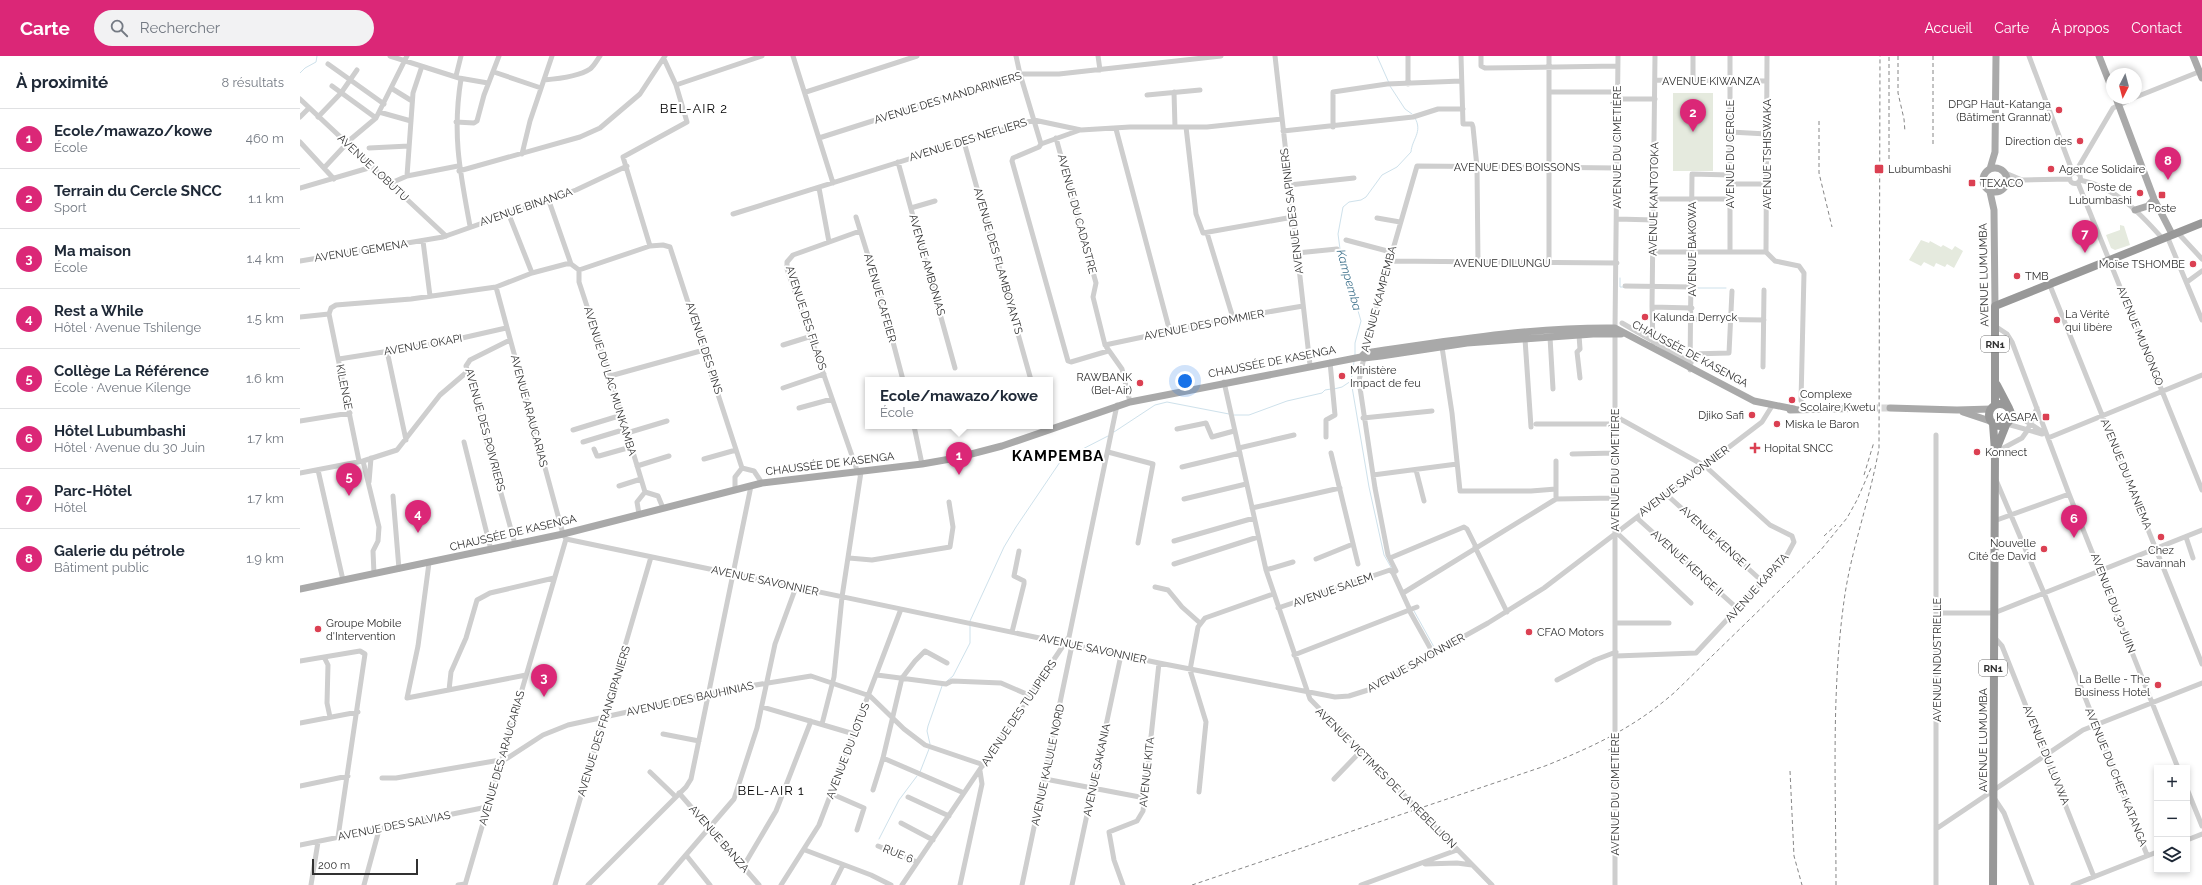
<!DOCTYPE html>
<html lang="fr">
<meta charset="utf-8">
<style>
:root{--surface:#fff;--page:#f2f2f3;--text:#1f2937;--muted:#747a83;--line:#e0e1e3;--accent:#db2777}
body{margin:0;font-family:Raleway,sans-serif;background:var(--page);color:var(--text)}
.controls{position:absolute;right:12px;bottom:12px;display:grid;overflow:hidden;border-radius:0px;box-shadow:0 2px 6px #0003}
.controls button{width:36px;height:36px;display:grid;place-items:center;padding:0;border:0;border-bottom:1px solid var(--line);background:var(--surface);color:var(--text);font:20px sans-serif}
.compass{position:absolute;left:1806px;top:12px;width:36px;height:36px;border-radius:50%;background:var(--surface);box-shadow:0 2px 6px #0003;rotate:186deg}
.scale{position:absolute;left:12px;bottom:10px;width:106px;box-sizing:border-box;padding-left:4px;border:2px solid #313131;border-top:0;font-size:11px;line-height:14px;white-space:nowrap;color:#313131;-webkit-text-stroke:3px #fff;paint-order:stroke}
.you{position:absolute;left:885px;top:325px;width:14px;height:14px;margin:-10px;border:3px solid #fff;border-radius:50%;background:#1a73e8;box-shadow:0 0 0 6px #1a73e833}
.badge{display:grid;place-items:center;width:26px;height:26px;border-radius:50%;background:var(--accent);color:#fff;font-size:13px;font-weight:700}
.pin{position:absolute;translate:-50% -33px;filter:drop-shadow(0 1px 2px #0008)}
.pin::after{content:'';position:absolute;top:21px;width:14px;height:12px;background:inherit;clip-path:polygon(0 0,100% 0,50% 100%)}
.popup{position:absolute;left:565px;top:321px;width:188px;height:52px;box-sizing:border-box;display:grid;place-content:center;border-radius:0px;background:var(--surface);filter:drop-shadow(0 1px 3px #0005);font-size:13px;white-space:nowrap;color:var(--muted)}
.popup b{font-size:15px;color:var(--text)}
.popup::after{content:'';position:absolute;left:50%;top:100%;margin-left:-8px;border:8px solid transparent;border-top-color:var(--surface)}
.list{margin:0;padding:0;list-style:none}
h2{display:flex;justify-content:space-between;align-items:center;height:52px;margin:0;padding:0 16px;font-size:17px}
h2 small{font-size:13px;font-weight:400;color:var(--muted)}
.list li{display:grid;grid-template-columns:26px 1fr auto;gap:12px;align-items:center;box-sizing:border-box;height:60px;padding:0 16px;border-top:1px solid var(--line)}
.list b{display:block;font-size:15px;white-space:nowrap}
.list p{margin:0;font-size:13px;white-space:nowrap;color:var(--muted)}
.list em{font-size:13px;font-style:normal;color:var(--muted)}
.icon{flex:none;width:22px;height:22px;fill:none;stroke:currentColor;stroke-width:2;stroke-linecap:round;stroke-linejoin:round}
.map{position:relative;flex:none;width:1902px;height:829px;overflow:hidden}
header{display:flex;align-items:center;gap:24px;box-sizing:border-box;height:56px;padding:0 20px;background:var(--accent);color:#fff}
header strong{font-size:19px}
nav{display:flex;gap:22px;margin-inline-start:auto;font-size:14px}
.search{width:280px;height:36px;background:var(--page);display:flex;align-items:center;gap:10px;box-sizing:border-box;padding:0 14px;border-radius:22px;color:var(--muted);font-size:15px}
main{display:flex}
aside{flex:1;background:var(--surface)}
.map>svg:first-child{display:block}
.green{fill:#e5eade}
.lines{fill:none;stroke-linecap:round;stroke-linejoin:round}
.stream{stroke:#cee1eb;stroke-width:1}
.major-tunnel{stroke:#d6d6d6;stroke-width:7;stroke-dasharray:7 3.5;stroke-linecap:butt}
.minor{stroke:#cecece;stroke-width:5}
.major{stroke:#a9a9a9;stroke-width:7}
.highway{stroke:#989898;stroke-width:8}
.rail{stroke:#868686;stroke-width:1;stroke-dasharray:4 3;stroke-linecap:butt}
.poi-dot{fill:#db4052;stroke:#fff;stroke-width:1.5}
.labels{text-anchor:middle;dominant-baseline:central;stroke-width:4;stroke-linejoin:round;paint-order:stroke}
.shield{fill:#fff;stroke:#6f6f6f;stroke-width:1}
.shield-label{font-size:10px;font-weight:bold;fill:#313131}
.street-label{font-size:11px;fill:#313131;stroke:#fff}
.poi-label{font-size:11px;fill:#313131;stroke:#fff;text-anchor:start}
.water-label{font-size:12px;font-style:italic;fill:#43758f;stroke:#fff}
.quarter-label{font-size:13px;letter-spacing:1px;fill:#000;stroke:#fff}
.district-label{font-size:15px;font-weight:bold;letter-spacing:1px;fill:#000;stroke:#fff}
</style>
<header>
<strong>Carte</strong>
<div class="search"><svg class="icon" aria-label="search" viewBox="0 0 24 24"><circle cx="10" cy="10" r="6"/><path d="M15 15l6 6"/></svg>Rechercher</div>
<nav><a>Accueil</a><a>Carte</a><a>À propos</a><a>Contact</a></nav>
</header>
<main>
<aside>
<h2>À proximité<small>8 résultats</small></h2>
<ul class="list">
<li><span class="badge">1</span><div><b>Ecole/mawazo/kowe</b><p>École</p></div><em>460 m</em></li>
<li><span class="badge">2</span><div><b>Terrain du Cercle SNCC</b><p>Sport</p></div><em>1.1 km</em></li>
<li><span class="badge">3</span><div><b>Ma maison</b><p>École</p></div><em>1.4 km</em></li>
<li><span class="badge">4</span><div><b>Rest a While</b><p>Hôtel · Avenue Tshilenge</p></div><em>1.5 km</em></li>
<li><span class="badge">5</span><div><b>Collège La Référence</b><p>École · Avenue Kilenge</p></div><em>1.6 km</em></li>
<li><span class="badge">6</span><div><b>Hôtel Lubumbashi</b><p>Hôtel · Avenue du 30 Juin</p></div><em>1.7 km</em></li>
<li><span class="badge">7</span><div><b>Parc-Hôtel</b><p>Hôtel</p></div><em>1.7 km</em></li>
<li><span class="badge">8</span><div><b>Galerie du pétrole</b><p>Bâtiment public</p></div><em>1.9 km</em></li>
</ul>
</aside>
<div class="map">
<svg width="1902" height="829" viewBox="0 0 1902 829">
<rect width="100%" height="100%" fill="#fff"/>
<path class="green" d="M1373 37H1413V115H1373Z
M1820 169 1824 170 1830 189 1815 194 1811 192 1806 179 1820 174Z
M1621 184 1629 187 1630 185 1641 191 1643 189 1652 194 1655 190 1663 195 1654 212 1647 208 1645 211 1636 207 1634 211 1624 206 1621 210 1609 204Z"/>
<g class="lines">
<path class="stream" d="M1077 0 1089 27
M0 17 5 12 16 6 17 0
M1090 30 1105 53 1112 58
M1320 222V231H1324
M1395 232H1426
M1055 299V287L1061 265 1040 193 1038 178 1043 151 1049 146 1061 144 1066 141 1082 119 1097 111 1111 96C1112 83 1123 76 1115 62
M1054 306 1051 325 1069 431 1084 499 1092 513
M1034 333 1042 331 1051 325
M934 359H949L987 345 1022 337 1025 334 1031 333
M814 376 855 349 867 346 929 358
M1114 555 1134 591
M670 565 704 491 716 471 760 406 767 401 808 380
M647 625 653 620 670 587V569
M630 688 627 675 628 670 642 630
M620 716 629 693
M579 783 599 744 617 720"/>
<path class="major-tunnel" d="M1571 352H1590"/>
<path class="minor" d="M90 0 159 22 188 27
M493 0 533 127
M716 0 720 18 741 88
M798 0 800 14
M975 0 1010 309
M1161 0 1163 68H1172L1173 71 1177 111 1178 207
M1181 0V10L1185 12 1318 10
M1249 0V36H1317
M1393 0V24
M1729 0 1773 117
M28 8 84 48
M194 16 241 32
M156 20 161 0
M161 23C152 78 160 116 170 170
M244 24C256 23 280 20 290 13 294 10 297 4 300 0
M1355 24 1467 25
M1108 28V0
M376 29 462 0
M32 30 76 62
M91 32 112 45
M506 36 617 0
M874 36 875 71
M1249 36V207
M847 39 900 34
M1836 41 1901 15
M0 43 146 180
M1317 43H1355
M79 56 111 65
M0 61 9 52
M18 61 41 37 57 14
M156 66 174 67 177 65 184 39 199 0
M886 71 896 158 903 177 993 161
M1033 71V36L1087 28 1161 25
M816 73 870 276
M780 74 741 88 739 91 713 102 712 105 768 305 771 306 808 295
M983 75 1113 61 1138 53H1163
M1430 76 1467 78
M519 82 720 18H759L921 0
M756 82 796 227 793 241 805 289 822 313 830 346
M0 86 34 123
M664 86 731 324
M69 92 109 90
M222 98 230 65 252 0
M598 106 655 312
M24 112 51 83 76 62 107 0
M159 115 280 81 300 72 340 38 365 0
M1703 116 1722 124
M1769.5 122a5.5 5.5 0 1 1 11 0a5.5 5.5 0 1 1-11 0Z
M1777 117 1779 110 1813 52 1834 42
M107 120 113 37 122 10
M1780 124C1815 131 1839 156 1862 182
M91 127 107 120 158 110
M1778 127 1902 434
M1430 128H1466
M989 129 1054 122
M1705 131 1723 124 1770 123
M0 132 72 111
M519 132 529 186
M1354 143H1430
M249 145 271 208
M611 152 635 145
M433 158 734 64 781 74 830 71H907L982 63
M209 159 232 217
M556 161 583 248 603 324
M1077 162 1100 166
M1317 163 1354 164
M1877 176 1902 203
M907 177 933 262
M1867 180 1902 264
M1046 184 1091 196
M123 185 130 240
M350 190 323 101 387 66 376 29 364 3
M1430 195V0
M1354 196H1466
M1466 196 1467 0
M1466 196 1475 205 1499 210 1504 217 1501 345
M997 197 1037 193
M0 205 143 181 276 134 327 110
M1088 205 1317 207
M279 214 350 190 363 189 370 191 442 412
M279 214V226L310 320 345 436
M1887 226 1902 215
M1749 227 1902 608
M1325 230 1392 231
M196 231 263 478 266 483 859 607 1035 641 1049 640 1068 634 1188 567 1244 532 1462 366 1472 350
M1352 251 1392 252
M29 258 31 252 36 249 111 243 196 231 232 217 266 208H271L279 214
M29 258 59 405
M0 261 29 258
M1392 263 1464 264
M1322 267 1391 307
M1695 270 1707 278 1712 286 1769 438 1878 712
M1279 279 1280 293 1277 296 1280 322
M1250 281 1253 333
M1225 283 1231 371
M210 284 170 304 166 310 215 488
M1353 287 1352 251 1355 0
M483 289 512 280
M805 289 933 262 1003 250
M1142 291 1152 357 1160 435H1231L1256 433V443
M87 295 106 384
M1391 298 1429 297 1432 235
M39 303 140 287 206 272
M1463 311 1464 234
M1390 314 1392 118 1430 119
M310 320 404 294
M924 326 966 514 1010 643 1192 829
M483 332 524 318
M499 352 532 343
M1710 355 1746 378
M1315 360 1405 410 1470 469 1492 480 1494 486 1487 499 1396 597 1316 600
M1063 362 1132 355
M0 365 50 357
M1236 368H1315
M1707 368 1742 378
M614 370 622 408
M877 373 906 367 912 381 934 375
M273 374 322 359
M327 377 367 365
M1026 381V364L1035 359 1030 306
M1748 382 1902 319
M164 386 191 494
M283 386 326 373
M939 392 994 379
M294 393 297 400H299L331 391
M808 396 853 408 838 487
M1696 396 1722 382 1727 375 1737 352
M1031 397 1058 508
M1272 398 1315 397
M404 403 436 394
M63 405 79 471 78 485 73 495 74 518
M337 410 369 400
M882 411 940 397
M18 414 43 524
M1116 414 1124 445
M0 417 63 405 97 394 140 339 168 315
M558 417 487 213V206L493 199 560 175
M1073 419 1157 408
M1696 424 1744 537 1847 799
M69 426 71 402
M319 430 341 423
M435 433V421L442 412 454 415 462 427
M1256 433V405
M1367 439 1463 526
M93 440 99 513
M884 443 946 428
M952 452 1040 432
M339 458 337 446 345 436 358 440 363 452
M1337 462 1438 553
M1694 465 1769 438
M1317 477 1391 547
M1886 481 1893 502
M874 485 954 462
M1175 491 1207 556
M549 502 572 504 650 491 653 471 649 446
M1090 502 1164 471 1167 473 1176 491
M1016 503 1053 488
M129 507 118 590 107 642 226 619
M874 508 958 481
M966 514 993 506
M1093 517 1096 515 1088 499 1075 432 1059 325 1070 273 1117 110 1317 112
M855 531 868 534 882 551 900 567
M1103 537 1256 443 1315 442
M978 552 1090 514 1093 517 1110 554
M1109 554 1133 597
M1637 557H1694L1902 474
M1316 567H1369
M712 576 724 528V525L714 520 719 495
M1694 581 1702 590 1794 821
M994 599 1117 551
M24 601 28 609 27 647 30 661
M0 605 60 595 65 598 38 781
M577 619 646 628 652 625 701 627 731 640
M1257 624 1295 604 1316 596
M149 634 151 616 166 582 177 544 190 537 254 522
M462 651 554 678
M0 667 58 656
M522 668 534 621 542 541 561 416
M363 678 399 685
M583 702 664 737
M350 716 376 741
M82 722H96L206 703 243 679 268 669 437 632 511 620 570 640 604 673 625 689 684 709
M745 723 845 742
M1034 723 1060 696
M0 730 48 720
M1887 733 1902 770
M573 734 583 702 602 622 615 605 625 595 647 607
M899 736 906 666 890 614 898 571 905 562 973 538
M379 737 459 829
M532 738 564 752 557 774
M608 741 649 760
M1694 742 1704 757 1732 829
M601 767 633 784
M1636 773 1783 674 1902 627
M1887 784 1902 778
M0 789 187 751
M578 790 617 806
M505 794 571 819 591 829
M386 799 410 829
M1125 808 1157 807 1172 809
M443 811 476 755 511 665
M11 829 18 786
M64 829 79 774
M158 829 165 828
M165 829 266 483
M255 829 351 501
M288 829 386 731 391 723 451 430
M360 829 434 743 457 672 475 588 496 531
M481 829 519 769 601 553
M533 829 543 809
M602 829 769 581 817 349
M660 829 682 728 680 715
M722 829 772 589
M772 829 821 599
M823 829 814 804 809 776 837 765 843 755 859 607
M1061 829 1157 794
M1315 829V272L1318 0
M1636 829V379
M1773 829 1857 796"/>
<path class="major" d="M1799 0 1812 33
M1893 0 1902 22
M1816 42 1854 143 1872 178
M1683 124a12 12 0 1 1 24 0a12 12 0 1 1-24 0Z
M1690 113 1695 96 1696 0
M1690 136 1694 154 1695 250
M1835 154 1848 150 1854 143
M1061 301 1064 302 1081 300 1167 287 1293 278H1321
M1590 352 1657 354 1691 353
M1490 354 1571 352
M1663 356 1690 365
M0 533 263 478 462 427 622 408 656 402 702 390 830 346 1061 301 1065 297C1148 285 1231 271 1315 272L1454 345 1494 353"/>
<path class="highway" d="M1697 329 1709 352
M1689 359a11 11 0 1 1 22 0a11 11 0 1 1-22 0Z
M1695 349V250L1902 167
M1696 394 1706 369
M1693 829 1695 395 1693 368"/>
<path class="rail" d="M1598 0V37L1604 63 1605 76
M1519 65V117L1532 171
M1633 88V0
M1589 103V0
M1564 419 1574 386
M1524 480 1536 469
M1490 715 1494 800 1502 829
M892 829 1245 710C1295 690 1335 671 1375 636L1520 495 1547 462 1557 444 1571 412
M1536 829C1536 735 1531 639 1544 545 1551 493 1570 444 1579 392L1580 0"/>
</g>
<g class="poi-dot">
<circle cx="1759" cy="54" r="4"/>
<circle cx="1780" cy="85" r="4"/>
<rect x="1574" y="108" width="10" height="10" rx="2"/>
<circle cx="1751" cy="113" r="4"/>
<rect x="1668" y="123" width="8" height="8" rx="2"/>
<circle cx="1840" cy="137" r="4"/>
<rect x="1858" y="135" width="8" height="8" rx="2"/>
<circle cx="1893" cy="208" r="4"/>
<circle cx="1717" cy="220" r="4"/>
<circle cx="1345" cy="261" r="4"/>
<circle cx="1757" cy="264" r="4"/>
<circle cx="1042" cy="320" r="4"/>
<circle cx="840" cy="327" r="4"/>
<circle cx="1492" cy="344" r="4"/>
<circle cx="1452" cy="359" r="4"/>
<rect x="1742" y="357" width="8" height="8" rx="2"/>
<circle cx="1477" cy="368" r="4"/>
<path d="M1453 386h4v4h4v4h-4v4h-4v-4h-4v-4h4z"/>
<circle cx="1677" cy="396" r="4"/>
<circle cx="1861" cy="481" r="4"/>
<circle cx="1744" cy="493" r="4"/>
<circle cx="18" cy="573" r="4"/>
<circle cx="1229" cy="576" r="4"/>
<circle cx="1858" cy="629" r="4"/>
</g>
<g class="labels">
<g class="shield">
<rect x="1681" y="280" width="28" height="16" rx="3"/>
<rect x="1679" y="604" width="28" height="16" rx="3"/>
</g>
<g class="shield-label">
<text x="1695" y="288">RN1</text>
<text x="1693" y="612">RN1</text>
</g>
<g class="street-label">
<text x="1411" y="25">AVENUE KIWANZA</text>
<text transform="translate(648 42) rotate(-17)">AVENUE DES MANDARINIERS</text>
<text transform="translate(668 84) rotate(-17)">AVENUE DES NEFLIERS</text>
<text transform="translate(1317 91) rotate(-90)">AVENUE DU CIMETIÈRE</text>
<text transform="translate(1430 98) rotate(-90)">AVENUE DU CERCLE</text>
<text transform="translate(1467 98) rotate(-90)">AVENUE TSHISWAKA</text>
<text x="1217" y="111">AVENUE DES BOISSONS</text>
<text transform="translate(73 112) rotate(43)">AVENUE LOBUTU</text>
<text transform="translate(1354 143) rotate(-89)">AVENUE KANTOTOKA</text>
<text transform="translate(226 151) rotate(-19)">AVENUE BINANGA</text>
<text transform="translate(992 155) rotate(-97)">AVENUE DES SAPINIERS</text>
<text transform="translate(777 158) rotate(75)">AVENUE DU CADASTRE</text>
<text transform="translate(1392 193) rotate(-90)">AVENUE BAKOWA</text>
<text transform="translate(61 195) rotate(-9)">AVENUE GEMENA</text>
<text transform="translate(698 205) rotate(74)">AVENUE DES FLAMBOYANTS</text>
<text x="1202" y="207">AVENUE DILUNGU</text>
<text transform="translate(627 209) rotate(74)">AVENUE AMBONIAS</text>
<text transform="translate(1684 219) rotate(-91)">AVENUE LUMUMBA</text>
<text transform="translate(580 242) rotate(74)">AVENUE CAFEIER</text>
<text transform="translate(1079 243) rotate(-75)">AVENUE KAMPEMBA</text>
<text transform="translate(506 262) rotate(72)">AVENUE DES FILAOS</text>
<text transform="translate(904 269) rotate(-11)">AVENUE DES POMMIER</text>
<text transform="translate(1840 280) rotate(68)">AVENUE MUNONGO</text>
<text transform="translate(123 289) rotate(-10)">AVENUE OKAPI</text>
<text transform="translate(404 292) rotate(72)">AVENUE DES PINS</text>
<text transform="translate(1390 298) rotate(28)">CHAUSSÉE DE KASENGA</text>
<text transform="translate(972 306) rotate(-11)">CHAUSSÉE DE KASENGA</text>
<text transform="translate(310 325) rotate(73)">AVENUE DU LAC MUNKAMBA</text>
<text transform="translate(44 331) rotate(79)">KILENGE</text>
<text transform="translate(229 355) rotate(75)">AVENUE ARAUCARIAS</text>
<text transform="translate(185 374) rotate(75)">AVENUE DES POIVRIERS</text>
<text transform="translate(530 408) rotate(-7)">CHAUSSÉE DE KASENGA</text>
<text transform="translate(1315 414) rotate(-90)">AVENUE DU CIMETIÈRE</text>
<text transform="translate(1826 418) rotate(68)">AVENUE DU MANIEMA</text>
<text transform="translate(1384 425) rotate(-37)">AVENUE SAVONNIER</text>
<text transform="translate(213 477) rotate(-13)">CHAUSSÉE DE KASENGA</text>
<text transform="translate(1415 482) rotate(42)">AVENUE KENGE I</text>
<text transform="translate(1387 507) rotate(42)">AVENUE KENGE II</text>
<text transform="translate(465 525) rotate(12)">AVENUE SAVONNIER</text>
<text transform="translate(1457 532) rotate(-48)">AVENUE KAPATA</text>
<text transform="translate(1033 534) rotate(-19)">AVENUE SALEM</text>
<text transform="translate(1813 547) rotate(69)">AVENUE DU 30 JUIN</text>
<text transform="translate(793 593) rotate(12)">AVENUE SAVONNIER</text>
<text transform="translate(1637 604) rotate(-90)">AVENUE INDUSTRIELLE</text>
<text transform="translate(1116 607) rotate(-29)">AVENUE SAVONNIER</text>
<text transform="translate(390 643) rotate(-12)">AVENUE DES BAUHINIAS</text>
<text transform="translate(719 657) rotate(-56)">AVENUE DES TULIPIERS</text>
<text transform="translate(304 665) rotate(-73)">AVENUE DES FRANGIPANIERS</text>
<text transform="translate(1683 684) rotate(-90)">AVENUE LUMUMBA</text>
<text transform="translate(548 695) rotate(-69)">AVENUE DU LOTUS</text>
<text transform="translate(1746 699) rotate(68)">AVENUE DU LUVWA</text>
<text transform="translate(202 702) rotate(-74)">AVENUE DES ARAUCARIAS</text>
<text transform="translate(748 709) rotate(-78)">AVENUE KALULE NORD</text>
<text transform="translate(797 714) rotate(-78)">AVENUE SAKANIA</text>
<text transform="translate(847 716) rotate(-84)">AVENUE KITA</text>
<text transform="translate(1816 721) rotate(68)">AVENUE DU CHEF KATANGA</text>
<text transform="translate(1086 722) rotate(45)">AVENUE VICTIMES DE LA REBELLION</text>
<text transform="translate(1315 738) rotate(-90)">AVENUE DU CIMETIÈRE</text>
<text transform="translate(94 770) rotate(-11)">AVENUE DES SALVIAS</text>
<text transform="translate(419 783) rotate(49)">AVENUE BANZA</text>
<text transform="translate(598 798) rotate(22)">RUE 6</text>
</g>
<g class="poi-label">
<text x="1751" y="48" text-anchor="end">DPGP Haut-Katanga<tspan x="1751" dy="13">(Bâtiment Grannat)</tspan></text>
<text x="1772" y="85" text-anchor="end">Direction des</text>
<text x="1588" y="113">Lubumbashi</text>
<text x="1759" y="113">Agence Solidaire</text>
<text x="1680" y="127">TEXACO</text>
<text x="1832" y="131" text-anchor="end">Poste de<tspan x="1832" dy="13">Lubumbashi</tspan></text>
<text x="1862" y="152" text-anchor="middle">Poste</text>
<text x="1885" y="208" text-anchor="end">Moïse TSHOMBE</text>
<text x="1725" y="220">TMB</text>
<text x="1765" y="258">La Vérité<tspan x="1765" dy="13">qui libère</tspan></text>
<text x="1353" y="261">Kalunda Derryck</text>
<text x="1050" y="314">Ministère<tspan x="1050" dy="13">Impact de feu</tspan></text>
<text x="832" y="321" text-anchor="end">RAWBANK<tspan x="832" dy="13">(Bel-Air)</tspan></text>
<text x="1500" y="338">Complexe<tspan x="1500" dy="13">Scolaire Kwetu</tspan></text>
<text x="1444" y="359" text-anchor="end">Djiko Safi</text>
<text x="1738" y="361" text-anchor="end">KASAPA</text>
<text x="1485" y="368">Miska le Baron</text>
<text x="1464" y="392">Hopital SNCC</text>
<text x="1685" y="396">Konnect</text>
<text x="1736" y="487" text-anchor="end">Nouvelle<tspan x="1736" dy="13">Cité de David</tspan></text>
<text x="1861" y="494" text-anchor="middle">Chez<tspan x="1861" dy="13">Savannah</tspan></text>
<text x="26" y="567">Groupe Mobile<tspan x="26" dy="13">d'Intervention</tspan></text>
<text x="1237" y="576">CFAO Motors</text>
<text x="1850" y="623" text-anchor="end">La Belle - The<tspan x="1850" dy="13">Business Hotel</tspan></text>
</g>
<g class="water-label">
<text transform="translate(1049 224) rotate(74)">Kampemba</text>
</g>
<g class="quarter-label">
<text x="394" y="52">BEL-AIR 2</text>
<text x="471" y="734">BEL-AIR 1</text>
</g>
<g class="district-label">
<text x="758" y="400">KAMPEMBA</text>
</g>
</g>
</svg>
<div class="controls">
<button>+</button>
<button>−</button>
<button><svg class="icon" aria-label="layers" viewBox="0 0 24 24"><path d="M12 4l9 5-9 5-9-5zM3 14l9 5 9-5"/></svg></button>
</div>
<svg class="compass" viewBox="-18 -18 36 36"><path d="M0-13l5 13h-10z" fill="#e53935"/><path d="M0 13l5-13h-10z" fill="#747a83"/></svg>
<div class="scale">200 m</div>
<div class="you"></div>
<div class="pin badge" style="left:659px;top:419px">1</div>
<div class="popup"><b>Ecole/mawazo/kowe</b>École</div>
<div class="pin badge" style="left:1393px;top:76px">2</div>
<div class="pin badge" style="left:244px;top:641px">3</div>
<div class="pin badge" style="left:118px;top:477px">4</div>
<div class="pin badge" style="left:49px;top:440px">5</div>
<div class="pin badge" style="left:1774px;top:482px">6</div>
<div class="pin badge" style="left:1785px;top:197px">7</div>
<div class="pin badge" style="left:1868px;top:124px">8</div>
</div>
</main>
